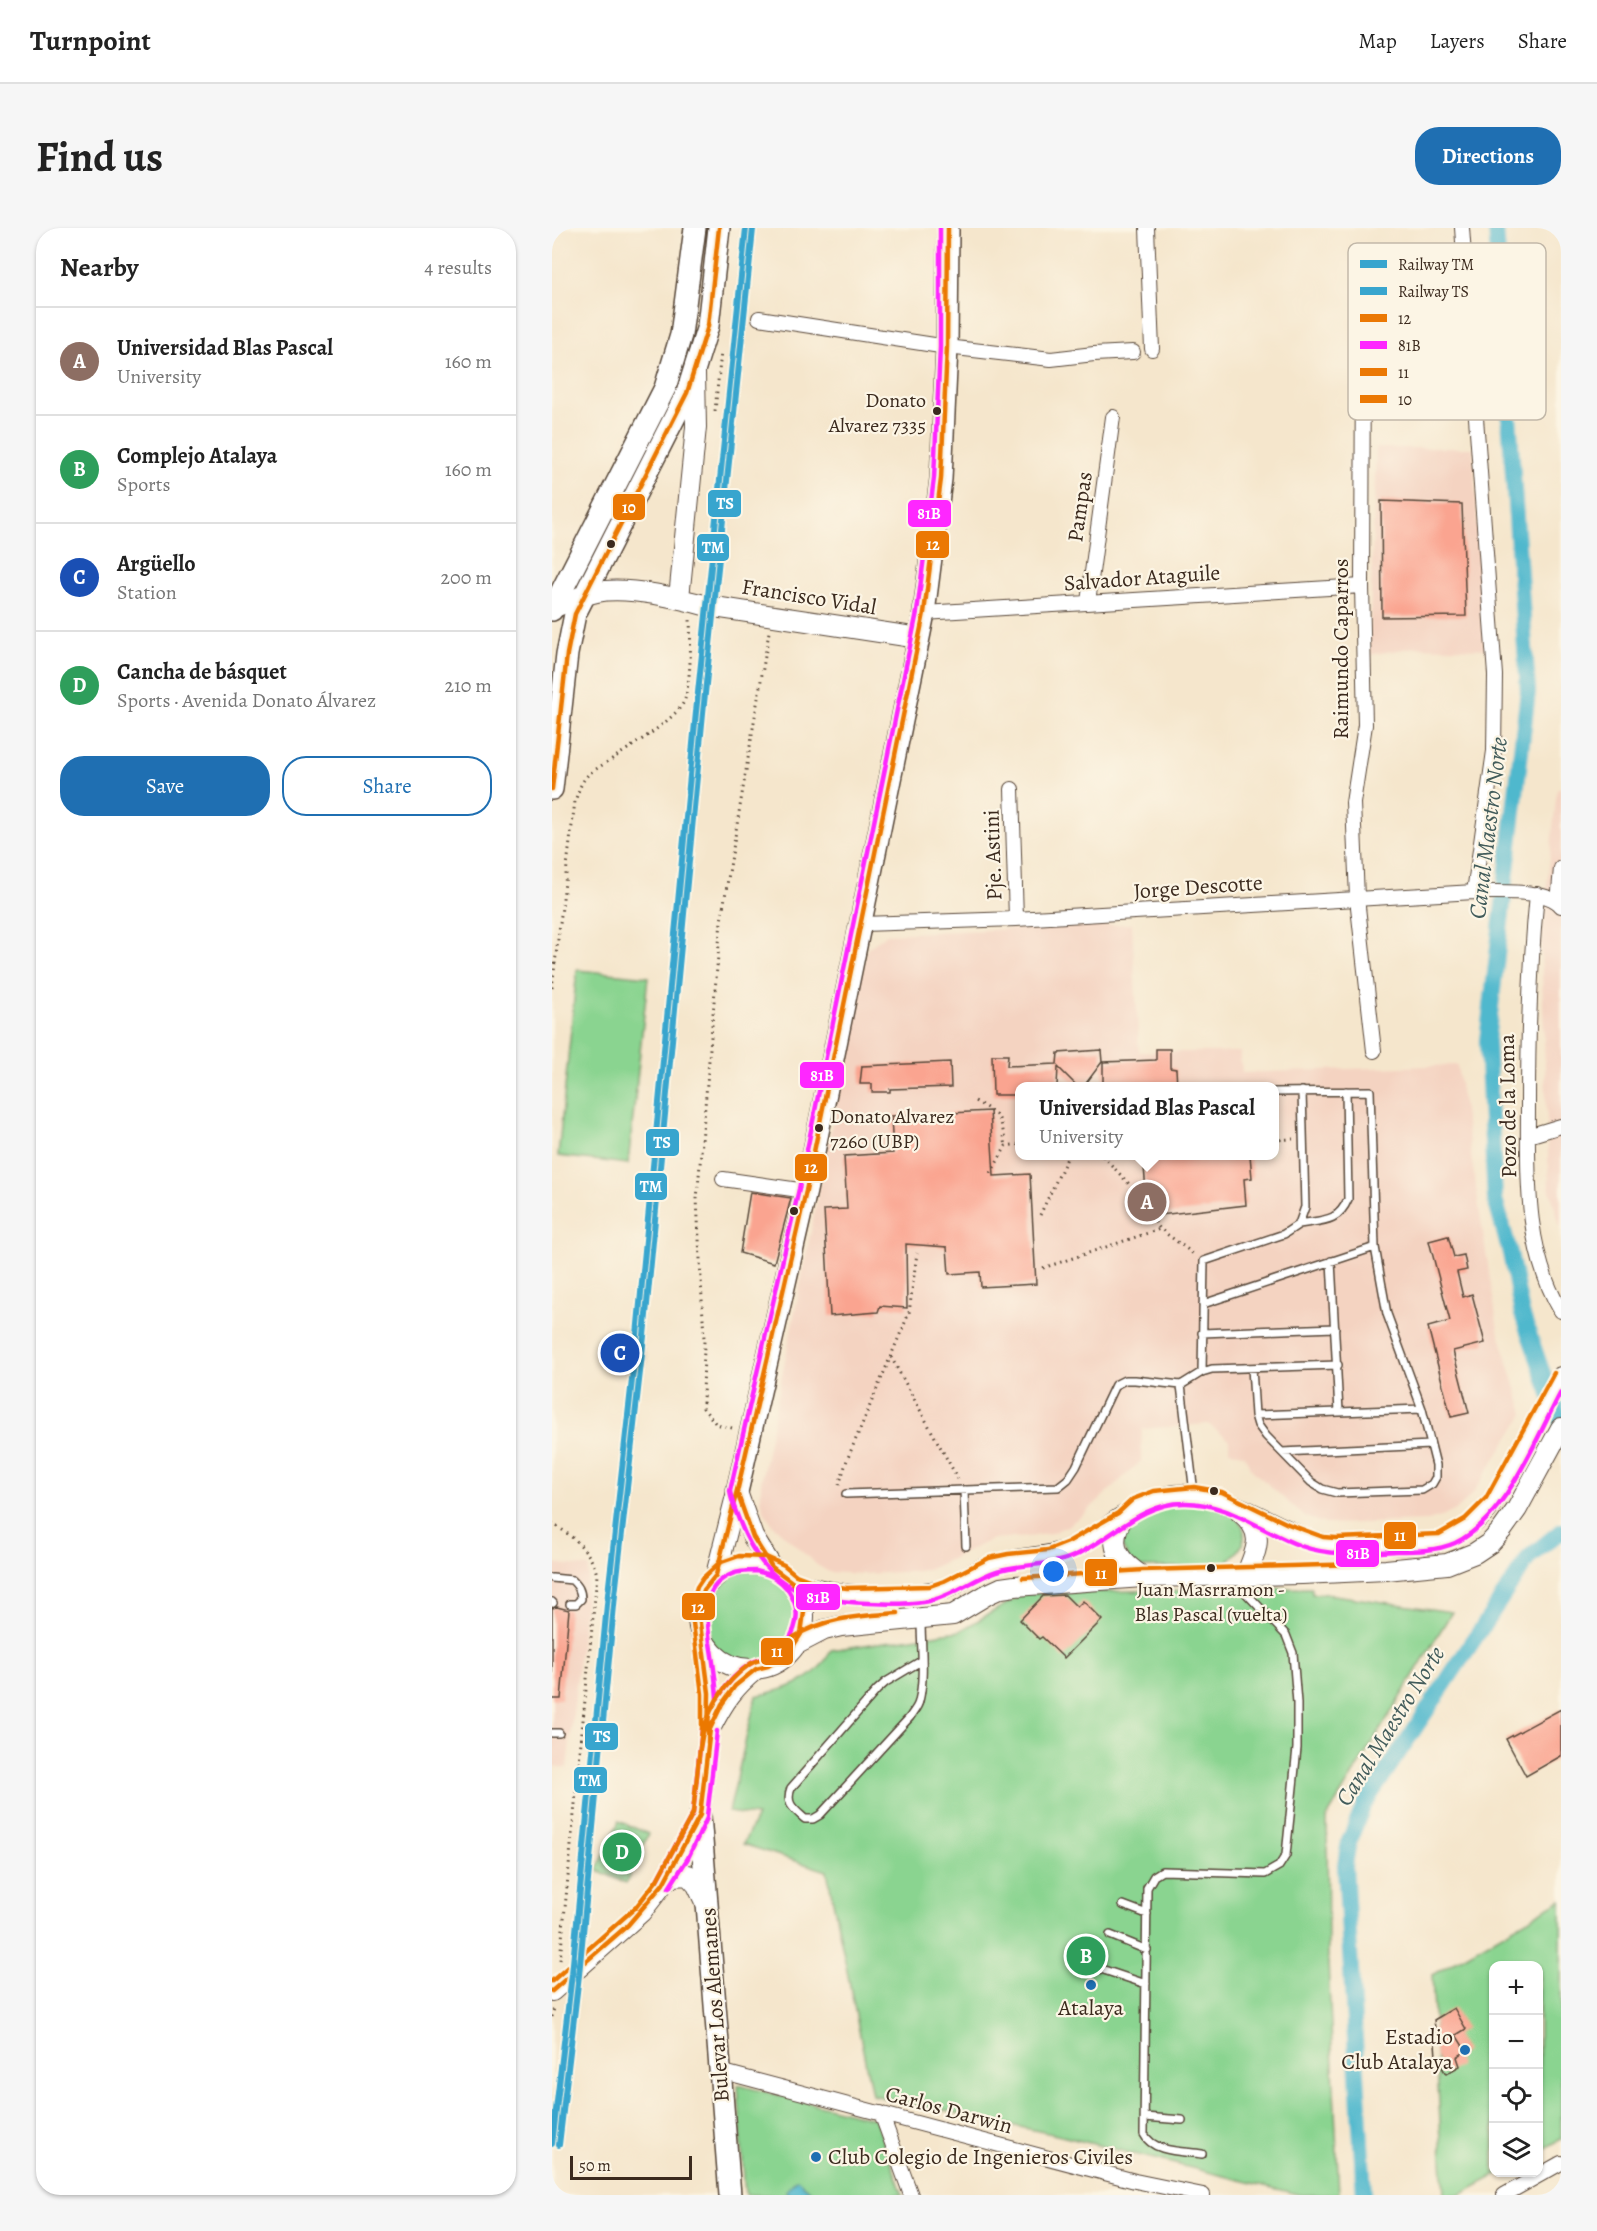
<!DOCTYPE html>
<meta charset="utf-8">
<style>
:root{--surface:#fff;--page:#f6f6f6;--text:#222;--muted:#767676;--line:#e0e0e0;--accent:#1f6fb2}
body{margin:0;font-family:Alegreya,serif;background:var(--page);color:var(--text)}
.controls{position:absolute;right:18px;bottom:18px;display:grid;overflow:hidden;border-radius:12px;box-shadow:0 2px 4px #0004}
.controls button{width:54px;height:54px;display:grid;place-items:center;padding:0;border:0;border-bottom:2px solid var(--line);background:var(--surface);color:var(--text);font:30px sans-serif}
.scale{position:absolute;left:18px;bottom:15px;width:122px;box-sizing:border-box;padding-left:6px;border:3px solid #3b2a1e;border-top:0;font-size:16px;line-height:21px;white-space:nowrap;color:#3b2a1e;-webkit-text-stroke:4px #fcf5e5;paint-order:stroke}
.you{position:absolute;left:502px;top:1344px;width:21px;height:21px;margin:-15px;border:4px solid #fff;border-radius:50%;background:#1a73e8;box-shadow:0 0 0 9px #1a73e833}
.badge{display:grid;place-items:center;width:39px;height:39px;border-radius:50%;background:var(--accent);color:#fff;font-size:20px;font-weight:700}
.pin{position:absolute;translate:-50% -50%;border:3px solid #fff;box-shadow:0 2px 6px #0006}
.popup{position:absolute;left:463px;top:854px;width:264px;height:78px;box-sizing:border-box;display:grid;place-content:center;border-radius:12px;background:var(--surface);filter:drop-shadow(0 2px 4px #0005);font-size:20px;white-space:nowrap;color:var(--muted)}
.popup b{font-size:22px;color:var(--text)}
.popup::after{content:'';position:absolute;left:50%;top:100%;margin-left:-12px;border:12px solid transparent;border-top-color:var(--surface)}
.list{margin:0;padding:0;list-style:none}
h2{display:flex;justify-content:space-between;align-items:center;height:78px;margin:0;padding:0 24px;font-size:26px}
h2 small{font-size:20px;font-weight:400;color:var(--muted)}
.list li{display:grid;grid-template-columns:39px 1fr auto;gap:18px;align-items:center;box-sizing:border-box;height:108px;padding:0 24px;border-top:2px solid var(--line)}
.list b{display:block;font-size:22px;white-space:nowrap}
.list p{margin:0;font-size:20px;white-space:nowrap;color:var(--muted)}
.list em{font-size:20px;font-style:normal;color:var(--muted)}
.actions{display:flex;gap:12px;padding:18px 24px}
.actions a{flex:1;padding:14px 0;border:2px solid var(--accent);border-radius:24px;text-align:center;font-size:21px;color:var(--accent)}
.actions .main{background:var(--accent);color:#fff}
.icon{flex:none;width:33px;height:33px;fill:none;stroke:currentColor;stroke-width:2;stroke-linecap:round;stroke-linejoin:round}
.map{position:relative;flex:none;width:1009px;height:1967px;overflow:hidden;border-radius:24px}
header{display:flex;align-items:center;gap:36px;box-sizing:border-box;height:84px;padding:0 30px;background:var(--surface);border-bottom:2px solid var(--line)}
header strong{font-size:28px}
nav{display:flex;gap:33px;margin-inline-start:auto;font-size:21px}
.intro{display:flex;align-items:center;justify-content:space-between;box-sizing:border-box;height:144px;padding:0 36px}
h1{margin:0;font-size:42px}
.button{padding:15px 27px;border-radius:24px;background:var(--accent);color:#fff;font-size:21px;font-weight:700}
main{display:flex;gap:36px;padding:0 36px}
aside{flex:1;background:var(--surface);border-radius:24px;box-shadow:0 2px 4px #0004}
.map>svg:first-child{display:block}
.built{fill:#f4d3c1;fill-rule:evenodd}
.green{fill:#8ad490;stroke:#627f57;stroke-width:1.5}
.water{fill:#50b8cd;stroke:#467176;stroke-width:1.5}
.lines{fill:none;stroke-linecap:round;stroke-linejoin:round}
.canal{stroke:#50b8cd;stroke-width:16}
.building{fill:#faa490}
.lane-casing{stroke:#574638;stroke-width:10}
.street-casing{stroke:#574638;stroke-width:16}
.secondary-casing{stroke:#574638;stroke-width:22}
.primary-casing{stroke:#574638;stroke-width:24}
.path{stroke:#574638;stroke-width:3;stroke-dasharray:1.5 4.5;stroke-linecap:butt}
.lane{stroke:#fff;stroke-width:7}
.street{stroke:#fff;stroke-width:14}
.secondary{stroke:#fff;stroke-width:20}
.primary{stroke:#fff;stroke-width:21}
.bus-1-casing{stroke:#fcf5e5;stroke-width:9}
.bus-2-casing{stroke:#fcf5e5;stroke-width:9}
.bus-3-casing{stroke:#fcf5e5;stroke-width:9}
.bus-4-casing{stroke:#fcf5e5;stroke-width:9}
.bus-1{stroke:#eb7803;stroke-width:4.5}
.bus-2{stroke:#fe27ff;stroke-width:4.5}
.bus-3{stroke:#eb7803;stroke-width:4.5}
.bus-4{stroke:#eb7803;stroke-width:4.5}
.rail-1-casing{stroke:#fcf5e5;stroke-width:10}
.rail-2-casing{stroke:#fcf5e5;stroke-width:10}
.rail-1{stroke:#38a5ce;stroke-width:6}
.rail-2{stroke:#38a5ce;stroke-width:6}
.bus-dot{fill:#3b2a1e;stroke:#fcf5e5;stroke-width:2}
.poi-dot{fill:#1f6fb2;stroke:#fcf5e5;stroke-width:2}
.labels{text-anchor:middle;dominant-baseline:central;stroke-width:4.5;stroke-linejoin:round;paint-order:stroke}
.bus-label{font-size:20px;fill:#3b2a1e;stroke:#fcf5e5;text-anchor:end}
.street-label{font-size:22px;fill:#3b2a1e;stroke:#fcf5e5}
.poi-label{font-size:22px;fill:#3b2a1e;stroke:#fcf5e5}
.water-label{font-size:24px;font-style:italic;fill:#425c5b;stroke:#fcf5e5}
.key{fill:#fcf5e5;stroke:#c2b8a9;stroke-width:1.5}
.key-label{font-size:16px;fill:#3b2a1e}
.line-badge{stroke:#fcf5e5;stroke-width:2}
.badge-label{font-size:16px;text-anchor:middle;font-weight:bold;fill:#fff}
</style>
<header>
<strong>Turnpoint</strong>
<nav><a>Map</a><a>Layers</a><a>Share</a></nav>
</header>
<div class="intro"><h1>Find us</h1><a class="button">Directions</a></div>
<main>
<aside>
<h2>Nearby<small>4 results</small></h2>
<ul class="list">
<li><span class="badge" style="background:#8d6e63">A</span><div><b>Universidad Blas Pascal</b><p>University</p></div><em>160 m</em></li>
<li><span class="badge" style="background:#2e9e5b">B</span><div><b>Complejo Atalaya</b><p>Sports</p></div><em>160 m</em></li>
<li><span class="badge" style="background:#1a4fb4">C</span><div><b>Argüello</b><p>Station</p></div><em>200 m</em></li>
<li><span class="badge" style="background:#2e9e5b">D</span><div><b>Cancha de básquet</b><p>Sports · Avenida Donato Álvarez</p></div><em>210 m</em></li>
</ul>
<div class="actions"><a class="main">Save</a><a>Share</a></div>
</aside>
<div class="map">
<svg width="1009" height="1967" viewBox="0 0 1009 1967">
<rect width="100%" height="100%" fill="#fcf5e5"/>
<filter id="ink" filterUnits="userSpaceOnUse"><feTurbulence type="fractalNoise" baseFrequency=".0167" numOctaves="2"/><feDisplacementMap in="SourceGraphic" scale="12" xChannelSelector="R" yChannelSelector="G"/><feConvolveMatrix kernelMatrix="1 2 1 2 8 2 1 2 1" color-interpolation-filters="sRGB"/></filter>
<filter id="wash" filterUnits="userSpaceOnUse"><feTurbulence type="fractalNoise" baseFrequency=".008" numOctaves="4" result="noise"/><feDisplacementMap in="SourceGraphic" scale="24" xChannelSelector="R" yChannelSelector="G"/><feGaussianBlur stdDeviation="1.35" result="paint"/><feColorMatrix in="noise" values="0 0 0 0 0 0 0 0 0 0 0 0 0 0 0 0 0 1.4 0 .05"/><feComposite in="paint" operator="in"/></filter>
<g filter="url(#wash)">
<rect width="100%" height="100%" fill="#f5e6cc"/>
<path class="built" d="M824 220H921L933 421 863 419 817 427Z
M1009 559V1002L997 959 989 716 1005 561Z
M580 696 587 824H688L690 845 905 837 946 1102 972 1186 921 1265 908 1279 892 1288 876 1293 774 1296 753 1289 700 1242 692 1227 677 1222V1211L656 1196 590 1201 589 1233 532 1286 515 1298 499 1305 477 1309 441 1311 380 1340 367 1343 312 1346 277 1344 265 1337 221 1297 213 1285 209 1272V1254L315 721 335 706ZM468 858H722V928H468Z
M0 1335 37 1339 15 1540 0 1538Z"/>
<path class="green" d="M25 742 96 749 76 936 6 928Z
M640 1275C650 1276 669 1276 677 1283 681 1286 687 1293 690 1297 699 1316 678 1336 662 1339H581L569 1316 574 1296 599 1279Z
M152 1388a46 46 0 1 1 92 0a46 46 0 1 1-92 0Z
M760 1360V1366H775L900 1384 775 1589 776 1734 787 1967H749L505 1907 320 1867 275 1643 191 1616 205 1588 177 1584 204 1468C236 1461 265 1453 279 1422L408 1403 473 1365Z
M67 1593 96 1606 74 1655 45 1642Z
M1009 1672V1911L987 1924V1738H942V1944L949 1945 908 1967H892L880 1747Z
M186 1857 323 1891 351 1967H193Z"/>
<path class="water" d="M245 1951 263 1967H238L234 1963Z"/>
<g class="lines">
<path class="canal" d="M944 0 976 463 935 813 943 971 958 1025 970 1086 1009 1197
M812 1967 793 1637 797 1613 812 1577 977 1329 1009 1303"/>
</g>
<g id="blocks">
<path class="building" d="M829 273 910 276 914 388 830 389Z
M604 821H618V840L624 841 625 858H551V834L604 832Z
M549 822 550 834 532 858H525L506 839 505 858H468V867H441L440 827H456L455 838 505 836 506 825Z
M398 834 399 859 338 861V864H320V856H308L310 838Z
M438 883 442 948 478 946 484 1056 429 1059 428 1044 397 1046 395 1019 354 1016 355 1080 328 1078 326 1084 278 1088 272 982 295 981 292 928 341 925 339 888Z
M591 927H698L700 950 692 951 694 977 608 987 606 962 594 963Z
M198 964 239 970 222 1035 188 1025Z
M896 1008 902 1029 912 1027 915 1042 905 1044 911 1069 920 1066 933 1115 901 1123 917 1185 899 1189 876 1099 898 1093 877 1013Z
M513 1367 525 1379 531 1373 550 1392 512 1430 490 1409 487 1411 468 1392 491 1368Z
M5 1379 17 1382 9 1471H0V1380Z
M1009 1481V1528L974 1548 954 1511Z
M902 1780 914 1801 904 1807 914 1823 905 1829 908 1838 894 1846 884 1829 883 1814 880 1808 883 1805 880 1803 883 1800 882 1792Z"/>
</g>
</g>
<g filter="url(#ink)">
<use href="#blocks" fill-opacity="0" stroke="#574638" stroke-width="1.5"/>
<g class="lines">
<g class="lane-casing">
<path id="lane" d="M747 996C770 992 786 995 796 971L794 863
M779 1033 787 1184
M651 1076 823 1019
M650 1105 783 1100
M700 1140 703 1187 706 1197 714 1208 759 1254 770 1261 785 1265 870 1262 880 1256 884 1249V1237L870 1181 835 1086 823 1019 818 863 722 864
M650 1144 652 1033 732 1006 747 996 753 979 750 863
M629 1157 642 1265
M703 1187 870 1181
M730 1224 879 1217
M412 1262 414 1318
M294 1266 506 1259 516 1251 524 1239 563 1157 573 1152H583L629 1157 650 1144 660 1141 786 1137
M0 1350 20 1352C26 1358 29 1362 29 1371L24 1376H18
M0 1374 1 1375
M369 1393C369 1417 373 1450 367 1473 366 1479 361 1484 358 1489L268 1587 261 1591H253C242 1581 233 1576 239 1560L325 1462 334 1454 369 1433
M0 1505H7
M571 1677 595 1686
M558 1707 595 1722
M546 1740 594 1756
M593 1889 630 1892
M650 1926C632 1923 601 1925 592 1906L595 1660 602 1648 610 1643 713 1646 727 1638 734 1627 745 1520V1475L741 1425 734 1407 693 1364V1349"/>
</g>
<g class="street-casing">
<path id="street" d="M595 0 600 121
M910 0 943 447 942 523 922 664
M207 90 395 119 499 131 542 126 581 124
M809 90 811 117 810 358 813 497 801 575 805 670 822 823
M536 374 561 189
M372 385 810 358
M460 561 464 691
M985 666C978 736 976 805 976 875 976 945 972 1021 1009 1083
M1006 675 1009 640
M310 696 464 691 922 664C944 665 995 660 1009 678
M976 908 1009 898
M171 951 254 963
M168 1843 583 1953 651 1967
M329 1885 359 1967
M952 1967 1009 1935"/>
</g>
<g class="secondary-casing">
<path id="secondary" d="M127 370 144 199 143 145
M0 380C15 375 29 367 45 364 75 358 126 370 156 378L367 410
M185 1264 201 1309 220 1339
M688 1284C714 1304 705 1321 694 1347
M570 1291C554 1319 568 1334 591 1349
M146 1388a53 53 0 1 1 106 0a53 53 0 1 1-106 0Z
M164 1347 185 1264
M240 1354C280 1367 306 1369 347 1367 362 1366 377 1366 392 1361 409 1355 423 1342 440 1337 467 1328 494 1332 520 1320 555 1304 583 1272 623 1267 673 1261 720 1301 767 1315 789 1321 816 1317 839 1316 856 1316 877 1318 893 1311 907 1305 920 1297 931 1286 945 1271 954 1251 964 1233 979 1205 994 1177 1009 1149
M243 1417 272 1402 289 1398 401 1387 436 1366 449 1360 463 1358 591 1349 750 1346 834 1342 895 1336 923 1325 938 1315 950 1302 965 1281 1009 1200
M159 1499C172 1473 182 1459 204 1441
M111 1656 121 1648 136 1647 145 1657 154 1676
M0 1763 89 1684 111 1656 148 1587 158 1501 157 1465 150 1409"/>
</g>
<g class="primary-casing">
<path id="primary" d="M0 382 113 160 129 107 143 0
M0 561 15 426 23 386 135 165 156 98 167 0
M185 1264 254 963 372 385 389 251 395 119 396 0
M148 1587 178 1967"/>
</g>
<path class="path" d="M163 183 169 124
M0 760 23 573C27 562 29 553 38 545 59 531 127 492 133 471 139 449 139 414 138 392
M423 873C450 889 448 887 454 918
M722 912 741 911
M551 928 578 957 608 1001 643 1027
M439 945 454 918 468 916
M488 987 516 928
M491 1040 608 1001
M339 1129 406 1251
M180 1200 164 1196 151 1180 152 1111 145 971 169 693 217 404
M287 1257 295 1232 357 1085 365 1025
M0 1295C20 1308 39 1322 45 1347L8 1732
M0 1789 2 1780"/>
<use href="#lane" class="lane"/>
<use href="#street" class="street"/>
<use href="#secondary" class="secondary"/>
<use href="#primary" class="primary"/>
<g class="bus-1-casing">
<path id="bus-1" d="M156 1515 157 1465 146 1380 152 1362 164 1347 188 1250
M0 1763 76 1697 111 1656 148 1587 158 1501 170 1476 183 1458 204 1441 216 1438 236 1426 249 1406 252 1384 249 1369 240 1354 220 1339 201 1309 185 1264 254 963 372 385 389 251 395 119 396 0"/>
</g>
<g class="bus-2-casing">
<path id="bus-2" d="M388 0V119L382 250 365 384 247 961 178 1263C180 1277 187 1292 193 1306 219 1362 257 1373 316 1375 337 1376 360 1377 381 1372 404 1366 423 1350 445 1343 471 1335 499 1339 524 1327 560 1310 590 1275 632 1275 675 1274 710 1304 749 1318 780 1329 812 1325 844 1323 864 1323 885 1323 903 1315 954 1291 983 1212 1009 1164
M204 1343C219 1346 233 1354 240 1369 251 1389 241 1414 222 1426 216 1430 207 1431 201 1434 186 1443 174 1457 165 1471 164 1452 161 1433 158 1415 155 1387 148 1359 180 1346 187 1343 196 1343 204 1343Z
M155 1588 165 1503
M105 1652 141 1585 150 1501
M117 1660 136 1630 155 1590"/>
</g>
<g class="bus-3-casing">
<path id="bus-3" d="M471 1350 591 1342 807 1336
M148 1520C153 1485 169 1457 198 1436 206 1431 216 1431 223 1425 229 1421 234 1414 240 1410 273 1389 309 1388 346 1385
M0 1753 84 1679 105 1652 141 1585 150 1501V1466L139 1379 145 1359 151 1350 167 1335 187 1328 214 1329 232 1337 244 1347 271 1357 295 1360 378 1358 392 1353 437 1330 456 1326 496 1322 516 1314 566 1285 581 1271 602 1263 642 1259 670 1264 736 1296 771 1309 784 1310 887 1306 913 1291 934 1270 1002 1145"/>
</g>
<g class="bus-4-casing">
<path id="bus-4" d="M0 561 15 426 23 386 135 165 156 98 167 0"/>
</g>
<use href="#bus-1" class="bus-1"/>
<use href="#bus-2" class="bus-2"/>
<use href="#bus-3" class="bus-3"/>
<use href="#bus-4" class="bus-4"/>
<g class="rail-1-casing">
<path id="rail-1" d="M0 1916 20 1746 56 1366 85 1107 144 484 194 0"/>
</g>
<g class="rail-2-casing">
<path id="rail-2" d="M7 1917 27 1747 63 1367 92 1108 151 485 201 1"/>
</g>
<use href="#rail-1" class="rail-1"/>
<use href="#rail-2" class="rail-2"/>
</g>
</g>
<g class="bus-dot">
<circle cx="385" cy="183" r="5"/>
<circle cx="59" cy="316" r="5"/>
<circle cx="267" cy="900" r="5"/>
<circle cx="242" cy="983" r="5"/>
<circle cx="662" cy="1263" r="5"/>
<circle cx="659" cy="1340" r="5"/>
</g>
<g class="poi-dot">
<circle cx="539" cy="1757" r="6"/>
<circle cx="913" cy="1822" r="6"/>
<circle cx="264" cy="1929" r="6"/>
</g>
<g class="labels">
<g class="bus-label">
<text x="374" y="172">Donato<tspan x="374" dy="25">Alvarez 7335</tspan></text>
<text x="278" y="888" text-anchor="start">Donato Alvarez<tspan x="278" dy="25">7260 (UBP)</tspan></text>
<text x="659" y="1361" text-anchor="middle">Juan Masrramon -<tspan x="659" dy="25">Blas Pascal (vuelta)</tspan></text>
</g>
<g class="street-label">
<text transform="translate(528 279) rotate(-82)">Pampas</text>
<text transform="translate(590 350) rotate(-4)">Salvador Ataguile</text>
<text transform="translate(257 369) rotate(9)">Francisco Vidal</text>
<text transform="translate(789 421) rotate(-90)">Raimundo Caparros</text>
<text transform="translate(441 627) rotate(-92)">Pje. Astini</text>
<text transform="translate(646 659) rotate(-4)">Jorge Descotte</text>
<text transform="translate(956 878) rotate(-91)">Pozo de la Loma</text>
<text transform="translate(163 1777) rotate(-94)">Bulevar Los Alemanes</text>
<text transform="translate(397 1882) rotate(15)">Carlos Darwin</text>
</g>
<g class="poi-label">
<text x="539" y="1780">Atalaya</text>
<text x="901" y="1809" text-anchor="end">Estadio<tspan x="901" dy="25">Club Atalaya</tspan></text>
<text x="276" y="1929" text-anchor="start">Club Colegio de Ingenieros Civiles</text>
</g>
<g class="water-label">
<text transform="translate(936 600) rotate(-83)">Canal Maestro Norte</text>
<text transform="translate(838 1498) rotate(-58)">Canal Maestro Norte</text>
</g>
</g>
<rect x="796" y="15" width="198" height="177" rx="9" class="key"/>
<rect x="808" y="32" width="27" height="8" fill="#38a5ce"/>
<rect x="808" y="59" width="27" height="8" fill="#38a5ce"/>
<rect x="808" y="86" width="27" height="8" fill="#eb7803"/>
<rect x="808" y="113" width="27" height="8" fill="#fe27ff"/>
<rect x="808" y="140" width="27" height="8" fill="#eb7803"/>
<rect x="808" y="167" width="27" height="8" fill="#eb7803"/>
<g class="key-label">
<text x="846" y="42">Railway TM</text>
<text x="846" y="69">Railway TS</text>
<text x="846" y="96">12</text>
<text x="846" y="123">81B</text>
<text x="846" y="150">11</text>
<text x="846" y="177">10</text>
</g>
<g class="line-badge">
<rect x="155" y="261" width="35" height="29" rx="6" fill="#38a5ce"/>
<rect x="60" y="265" width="34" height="28" rx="6" fill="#eb7803"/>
<rect x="355" y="271" width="45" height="29" rx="6" fill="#fe27ff"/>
<rect x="363" y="302" width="35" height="29" rx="6" fill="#eb7803"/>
<rect x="144" y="305" width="34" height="29" rx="6" fill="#38a5ce"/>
<rect x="247" y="833" width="46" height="28" rx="6" fill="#fe27ff"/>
<rect x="93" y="900" width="35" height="29" rx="6" fill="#38a5ce"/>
<rect x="242" y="925" width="34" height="29" rx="6" fill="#eb7803"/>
<rect x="82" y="944" width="34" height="29" rx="6" fill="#38a5ce"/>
<rect x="831" y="1293" width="34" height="29" rx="6" fill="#eb7803"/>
<rect x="783" y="1311" width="45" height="29" rx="6" fill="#fe27ff"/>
<rect x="532" y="1330" width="34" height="29" rx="6" fill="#eb7803"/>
<rect x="243" y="1355" width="46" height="28" rx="6" fill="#fe27ff"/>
<rect x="129" y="1364" width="35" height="29" rx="6" fill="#eb7803"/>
<rect x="208" y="1409" width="34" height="29" rx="6" fill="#eb7803"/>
<rect x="32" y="1494" width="35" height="29" rx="6" fill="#38a5ce"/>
<rect x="21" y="1538" width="35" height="28" rx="6" fill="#38a5ce"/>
</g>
<g class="badge-label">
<text x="173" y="281">TS</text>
<text x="77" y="285">10</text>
<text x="377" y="291">81B</text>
<text x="381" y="322">12</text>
<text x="161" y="325">TM</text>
<text x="270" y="853">81B</text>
<text x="110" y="920">TS</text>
<text x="259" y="945">12</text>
<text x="99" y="964">TM</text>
<text x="848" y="1313">11</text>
<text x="806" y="1331">81B</text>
<text x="549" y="1351">11</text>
<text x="266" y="1375">81B</text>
<text x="146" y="1385">12</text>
<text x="225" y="1429">11</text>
<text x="50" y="1514">TS</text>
<text x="38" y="1558">TM</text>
</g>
</svg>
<div class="controls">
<button>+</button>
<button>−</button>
<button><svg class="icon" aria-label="locate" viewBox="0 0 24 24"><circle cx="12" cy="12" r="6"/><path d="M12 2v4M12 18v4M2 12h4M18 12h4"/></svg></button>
<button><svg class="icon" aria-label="layers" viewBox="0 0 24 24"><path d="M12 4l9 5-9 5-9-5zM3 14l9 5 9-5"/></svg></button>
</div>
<div class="scale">50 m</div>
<div class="you"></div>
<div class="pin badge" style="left:595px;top:974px;background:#8d6e63">A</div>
<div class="popup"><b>Universidad Blas Pascal</b>University</div>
<div class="pin badge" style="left:534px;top:1728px;background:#2e9e5b">B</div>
<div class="pin badge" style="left:68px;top:1125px;background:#1a4fb4">C</div>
<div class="pin badge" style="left:70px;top:1624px;background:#2e9e5b">D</div>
</div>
</main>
